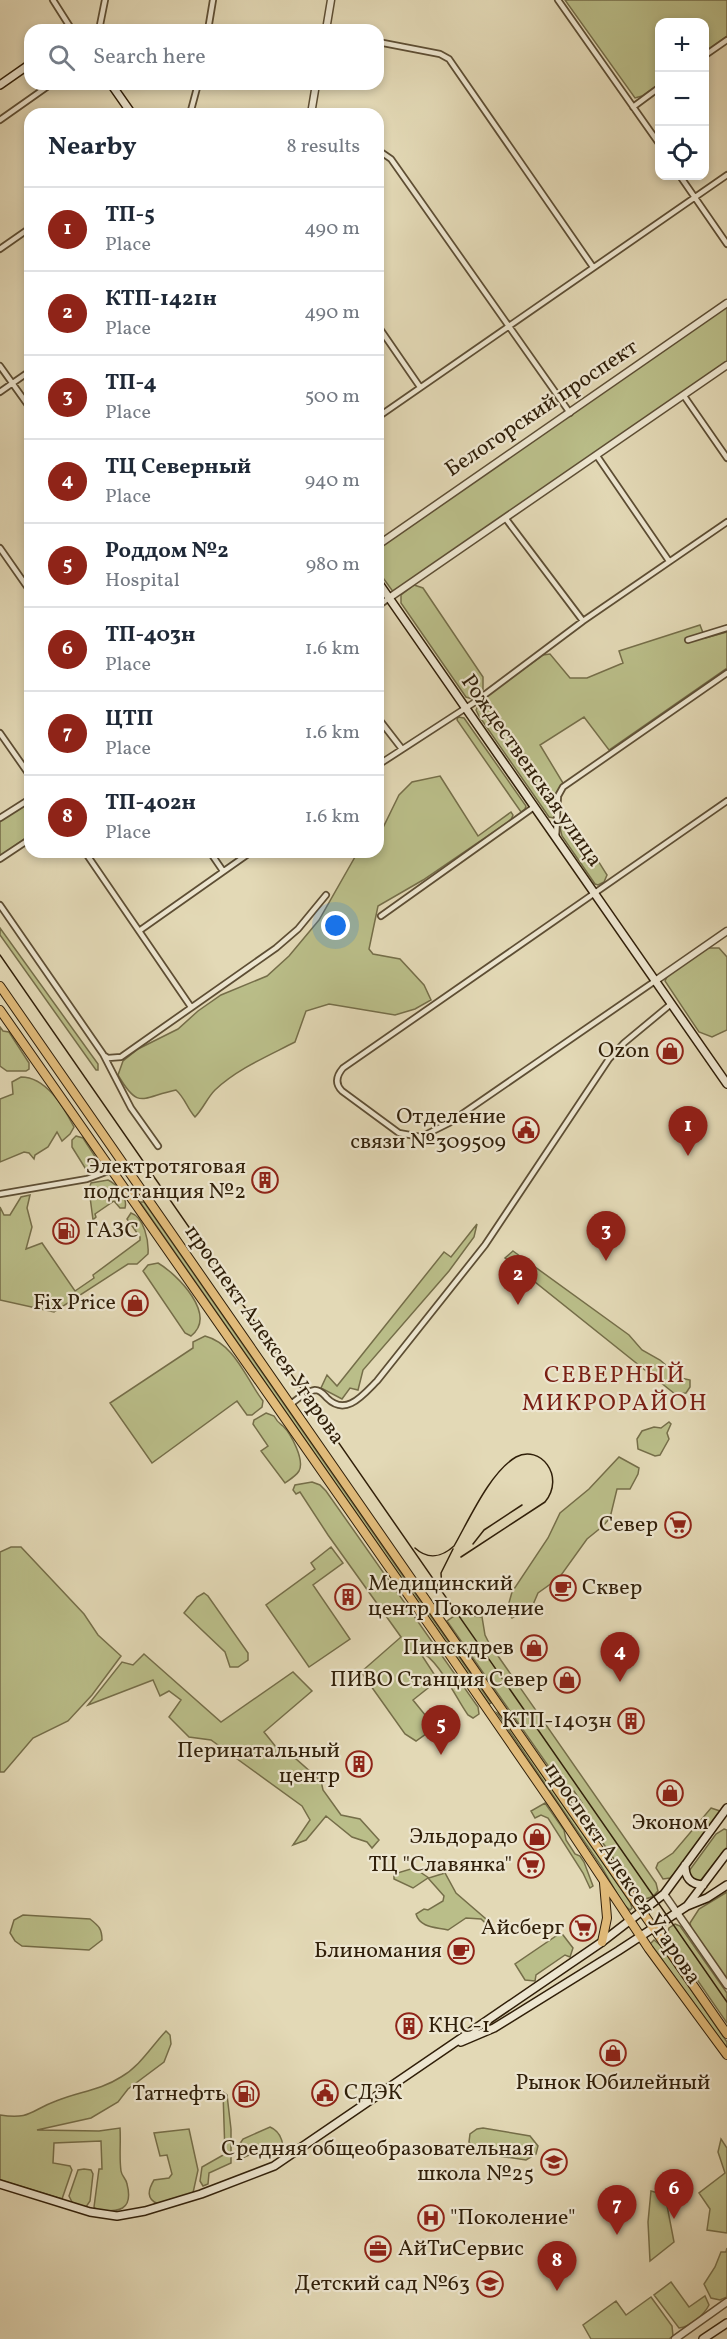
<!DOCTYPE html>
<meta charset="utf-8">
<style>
:root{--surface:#fff;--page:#f2f2f3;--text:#1f2937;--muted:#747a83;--line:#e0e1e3;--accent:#8f2418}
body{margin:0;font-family:Vollkorn,serif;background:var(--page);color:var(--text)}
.controls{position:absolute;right:18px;top:18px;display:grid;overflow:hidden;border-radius:12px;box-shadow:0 3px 9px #0003}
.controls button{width:54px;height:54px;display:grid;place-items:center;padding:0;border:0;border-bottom:2px solid var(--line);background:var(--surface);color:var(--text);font:30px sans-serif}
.you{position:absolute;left:336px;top:926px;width:21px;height:21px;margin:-15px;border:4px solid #fff;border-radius:50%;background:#1a73e8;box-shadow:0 0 0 9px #1a73e833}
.badge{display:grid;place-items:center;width:39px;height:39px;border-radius:50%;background:var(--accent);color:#fff;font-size:20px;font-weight:700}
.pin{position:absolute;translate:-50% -50px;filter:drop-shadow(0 2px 3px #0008)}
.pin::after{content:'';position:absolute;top:32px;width:21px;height:18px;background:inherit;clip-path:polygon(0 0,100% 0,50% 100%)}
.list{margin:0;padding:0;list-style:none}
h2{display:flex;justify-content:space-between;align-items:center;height:78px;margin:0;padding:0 24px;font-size:26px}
h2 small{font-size:20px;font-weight:400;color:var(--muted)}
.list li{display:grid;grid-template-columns:39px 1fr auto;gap:18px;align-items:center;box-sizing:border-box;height:84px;padding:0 24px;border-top:2px solid var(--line)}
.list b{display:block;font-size:22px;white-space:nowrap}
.list p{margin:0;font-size:20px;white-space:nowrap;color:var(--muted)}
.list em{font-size:20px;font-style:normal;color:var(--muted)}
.icon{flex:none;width:33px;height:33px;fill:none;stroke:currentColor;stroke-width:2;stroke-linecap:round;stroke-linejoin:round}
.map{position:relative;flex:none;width:727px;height:2339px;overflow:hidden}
.search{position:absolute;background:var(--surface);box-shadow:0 3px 9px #0003;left:24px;top:24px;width:360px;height:66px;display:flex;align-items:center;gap:15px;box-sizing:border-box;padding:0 21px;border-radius:18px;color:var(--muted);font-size:22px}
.panel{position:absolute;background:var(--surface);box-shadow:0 3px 9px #0003;left:24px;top:108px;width:360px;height:750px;border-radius:18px}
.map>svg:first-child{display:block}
.green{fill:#babe89;stroke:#756e49;stroke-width:1.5}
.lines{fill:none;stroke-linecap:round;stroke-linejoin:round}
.minor-casing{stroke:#5d4e34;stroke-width:8}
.tertiary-casing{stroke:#5d4e34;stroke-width:9}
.secondary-casing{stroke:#301f09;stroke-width:10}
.primary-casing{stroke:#301f09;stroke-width:10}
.minor{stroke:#ede6d0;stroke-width:4.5}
.tertiary{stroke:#ede6d0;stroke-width:6}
.secondary{stroke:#ede6d0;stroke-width:7}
.primary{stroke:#e2bc7b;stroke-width:8}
.tram{stroke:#301f09;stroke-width:1.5}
.labels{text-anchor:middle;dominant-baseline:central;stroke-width:4.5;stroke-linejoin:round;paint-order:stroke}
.street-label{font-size:22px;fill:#301f09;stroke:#ede6d0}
.poi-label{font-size:22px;fill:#301f09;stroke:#ede6d0;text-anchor:end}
.neighbourhood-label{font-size:24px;letter-spacing:1.5px;fill:#7a1f14;stroke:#ede6d0}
</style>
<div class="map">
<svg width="727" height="2339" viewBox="0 0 727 2339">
<rect width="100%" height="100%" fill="#e3d9b6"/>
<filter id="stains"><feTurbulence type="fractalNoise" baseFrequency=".00333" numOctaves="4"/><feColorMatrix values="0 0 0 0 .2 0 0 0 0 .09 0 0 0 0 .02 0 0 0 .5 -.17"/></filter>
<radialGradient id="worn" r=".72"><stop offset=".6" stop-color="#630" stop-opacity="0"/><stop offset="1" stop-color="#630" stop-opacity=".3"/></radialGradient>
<path class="green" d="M565 0H727V36L705 52 704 22H660L659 84 642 96 635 98Z
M727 306V361L394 593 378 571V549Z
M414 585 423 588 483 677V690L472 699 466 697 401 603V595Z
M700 625 705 638 727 632V668L609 750 584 717 540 745 563 783 556 794 554 818 549 817 479 716 476 710 481 700 543 655 550 654 570 678H587L623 663 619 651Z
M458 717 464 718 526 806 525 809 521 812 457 720Z
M440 776 478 836 511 812 513 815 511 820 423 880 378 906 369 949 373 954 400 959 424 985 431 1000 415 1009 395 1015 329 1004 306 1011 295 1042C268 1056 237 1069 215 1090 207 1098 203 1109 195 1117 187 1108 185 1098 176 1090 142 1097 139 1111 118 1075L123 1061 138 1049 178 1029 198 1011 221 995 267 976 289 956 319 920 355 857 361 852H378V838L399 795 412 782Z
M30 802V835L0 856V821Z
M563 826C584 833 595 857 607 875L604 882 598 885 595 884 562 836 560 828Z
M0 928 98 1064V1070H96L0 935Z
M708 948H719L727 957V1030L712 1037 699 1032 665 981 668 975Z
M0 1027 3 1031 9 1032 29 1063V1069L26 1071H7L0 1066Z
M21 1077C46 1077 63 1106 74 1127L70 1134 62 1141 57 1132 48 1147 35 1155 34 1159 29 1153 24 1152 0 1162V1099L13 1094 12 1082Z
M76 1136 83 1138 100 1164 96 1172 87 1171 72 1147V1140Z
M108 1180C117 1184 128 1198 125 1208H120L114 1201 95 1214 96 1217 93 1220 89 1189 91 1183Z
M30 1195 27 1208 32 1227 26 1249 42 1243 75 1291 94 1278 93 1275 140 1240V1237L127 1219 131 1213C144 1217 149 1241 148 1254L137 1264H128L54 1312 0 1300V1207L4 1215H10L21 1197Z
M140 1202H144L491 1703 489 1704Z
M477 1224 474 1237 449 1271 363 1370 358 1390 350 1388 342 1399 321 1388 327 1375 337 1386 444 1252 451 1257Z
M513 1251 629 1335 642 1350 660 1360 681 1378 690 1380V1387L686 1393 675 1394 505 1258Z
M158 1263C177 1274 218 1315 191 1336L185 1333 143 1271 148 1265Z
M205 1336C235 1344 246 1379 263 1401L262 1407 252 1415H247L237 1401 152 1463 110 1403 193 1348V1342Z
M266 1413 274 1416C277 1422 279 1423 283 1426 291 1434 305 1460 299 1471 296 1476 289 1480 285 1483L261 1451 268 1446 253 1424 254 1420Z
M669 1422 671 1424 667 1433 669 1439 660 1455 655 1456 638 1449 637 1439 642 1431 654 1427 661 1428Z
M619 1457 639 1468 638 1474 630 1489H617L610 1518 603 1526 587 1539 559 1578 538 1593 532 1607 512 1618 507 1610 512 1592 548 1538 560 1513 589 1489Z
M312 1482 320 1485 326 1491 478 1707 479 1714 473 1718 468 1715C455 1697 439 1659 419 1651L438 1680 413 1700 430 1721V1731L416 1741 405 1734 361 1672 401 1637 328 1535 300 1492 296 1494 293 1490 295 1485Z
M11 1547H21L84 1614 98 1635 121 1656 92 1695 68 1721 33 1738 4 1772H0V1552Z
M331 1547 343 1563 313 1585 350 1639 309 1667 266 1605 315 1569 311 1563Z
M204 1593 208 1596 248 1653V1660L238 1667H230L225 1652 184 1613 197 1597Z
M460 1612 464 1615 482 1617 485 1635 489 1643 656 1883 658 1891C654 1897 647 1900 641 1898L580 1810 582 1803 574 1791 569 1792 563 1787 447 1621Z
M144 1654 221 1722 293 1672 312 1691 264 1732 280 1752 296 1759 321 1781 323 1790 341 1815 360 1819 379 1840 372 1848 367 1842 352 1837 326 1816 306 1840 293 1845 310 1820 302 1806 211 1740 189 1737 169 1717 181 1700 169 1691 160 1696 153 1680 88 1705 122 1662 133 1665Z
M497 1713 501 1715 630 1902 632 1908 630 1910 623 1904 601 1866Z
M545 1803 564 1830 566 1840 575 1854 580 1856 584 1862 593 1886 590 1888 583 1873 548 1818 541 1815 535 1818 531 1811Z
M711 1808 720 1811 718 1815 674 1874 670 1878 663 1879 656 1868 658 1863 673 1853Z
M724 1829 727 1830V1847L701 1880 697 1882 689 1876V1871L716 1834Z
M414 1868 429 1878 445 1873 456 1893 493 1925 492 1929 481 1919 466 1918 448 1930C436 1927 420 1928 416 1914L424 1909 428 1910 443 1901 444 1896 428 1878 413 1888 394 1879V1874Z
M727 1892V1980L691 1928 690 1923 699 1909Z
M23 1915 90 1919C99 1926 102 1929 102 1940L89 1950 22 1946 15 1941 10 1933 14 1920Z
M675 1924 680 1926 727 1993V2023L667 1936 669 1928Z
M559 1934 563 1935 573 1948 570 1957 565 1955 536 1975 535 1981 525 1980 515 1964Z
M654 1940 660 1945 727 2042V2048L653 1949 650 1944Z
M166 2031 170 2035 171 2044 164 2062 128 2089 118 2102 91 2118 37 2130 99 2131 120 2128C121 2142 119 2157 121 2171 122 2177 126 2178 127 2184 134 2211 118 2212 97 2211L94 2207 99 2169H102L101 2141 54 2143 53 2163 70 2166 72 2170 62 2199 0 2180V2115C31 2120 31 2110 56 2101 78 2092 101 2090 121 2077 140 2066 151 2047 166 2031Z
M223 2092 227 2095 231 2129V2163L209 2173 208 2184 203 2186 200 2181 202 2167 225 2154Z
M270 2127C282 2132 285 2146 282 2158L271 2146 240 2159 239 2145 243 2139Z
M483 2128 530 2136 538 2146 536 2154 526 2160 479 2153 469 2142 470 2134 477 2129Z
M189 2129 198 2170 193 2193 158 2204C146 2199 148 2190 154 2180L169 2178 172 2174 167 2155 160 2156 154 2133Z
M721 2139 727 2148V2233L707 2230 710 2209 699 2193 725 2173 718 2152Z
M84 2169 91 2170 93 2174 90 2201 86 2207 73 2204 69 2196 78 2170Z
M651 2191 665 2195 674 2242 650 2261 648 2222Z
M727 2248V2297L720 2300 711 2298 704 2284 715 2267 721 2252H726Z
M671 2282 689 2307 705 2296 709 2305C704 2315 690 2327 679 2328L654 2295Z
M651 2297 672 2326 673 2336 669 2339H591L583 2325 616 2301 626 2315Z"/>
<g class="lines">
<g class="minor-casing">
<path id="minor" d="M53 0 72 30
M558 0 660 145
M99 30 105 0
M208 30 213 0
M378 42 440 54 449 59 593 267
M704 56 727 40
M633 107 660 87
M190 114 198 84
M0 120 51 84
M378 150 391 159 570 413
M680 176 727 244
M0 249 30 228
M378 326 420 387
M0 366 30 408
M0 392 30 371
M684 396 727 458
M378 417 727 175
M597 456 669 561
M506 519 583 621
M0 548 30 591
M378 606 389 598
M688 640 727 628
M378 718 402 749
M0 733 30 776
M378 765 475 702 583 621 727 522
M0 818 30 799
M556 838 558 796 563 787 727 673
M85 852 191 1007
M210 852 223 871
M0 859 30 839
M0 905 103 1054 131 1108 158 1146
M381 916 534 807
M139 931 251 852
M655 981 449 1123 421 1137 399 1133 342 1091C334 1083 337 1075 343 1068L727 801
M105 1056 108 1058 121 1057 276 948 298 929 326 895
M0 1194 87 1179 111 1170
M291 1404C297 1399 307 1391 315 1390 321 1390 324 1395 327 1398 346 1417 363 1395 377 1381L485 1245 609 1059 624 1043 671 1004"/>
</g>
<g class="tertiary-casing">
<path id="tertiary" d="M326 30 331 0
M311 114 316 84
M378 545 727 303
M389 598 727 365
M655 981 727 931
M664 1894 727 1985
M675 2339 727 2302"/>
</g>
<g class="secondary-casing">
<path id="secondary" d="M111 84 132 114
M0 85 30 64
M378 582 727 1084
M685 1865C685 1878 690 1884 703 1885
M687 1906 727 1853
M461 2042 494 2028 618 1951 687 1906 707 1898 727 1885
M0 2184 90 2212 117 2216 145 2211 201 2194 274 2166 602 1942 664 1894 727 1808
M703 2339 727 2323"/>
</g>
<g class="primary-casing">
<path id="primary" d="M0 986 727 2034
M0 1010 434 1632 556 1809 649 1949 727 2055
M602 1942 607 1918 604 1883"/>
</g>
<use href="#minor" class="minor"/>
<use href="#tertiary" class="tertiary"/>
<use href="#secondary" class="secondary"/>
<use href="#primary" class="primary"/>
<path class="tram" d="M0 955 727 2002
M473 1544 484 1530 522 1505
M415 1548C428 1560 442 1557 454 1546 469 1520 490 1472 516 1457 540 1444 566 1476 545 1502L461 1557
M442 1590 441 1573 453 1549"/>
</g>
<defs>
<g id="shop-ring" transform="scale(1.35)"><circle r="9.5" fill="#ede6d0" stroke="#8f2418" stroke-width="1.5"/><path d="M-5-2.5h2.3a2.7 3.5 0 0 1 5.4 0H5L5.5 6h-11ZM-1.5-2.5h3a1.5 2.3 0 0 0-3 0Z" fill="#8f2418"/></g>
<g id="civic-ring" transform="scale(1.35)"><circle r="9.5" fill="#ede6d0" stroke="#8f2418" stroke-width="1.5"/><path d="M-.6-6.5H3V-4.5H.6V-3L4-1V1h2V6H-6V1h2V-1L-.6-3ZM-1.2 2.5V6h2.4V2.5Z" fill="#8f2418"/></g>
<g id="building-ring" transform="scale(1.35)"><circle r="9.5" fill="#ede6d0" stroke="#8f2418" stroke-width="1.5"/><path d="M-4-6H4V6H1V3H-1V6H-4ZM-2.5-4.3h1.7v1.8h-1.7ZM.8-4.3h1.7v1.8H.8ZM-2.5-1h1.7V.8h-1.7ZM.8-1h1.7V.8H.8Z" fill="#8f2418"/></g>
<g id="fuel-ring" transform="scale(1.35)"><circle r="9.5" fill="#ede6d0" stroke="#8f2418" stroke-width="1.5"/><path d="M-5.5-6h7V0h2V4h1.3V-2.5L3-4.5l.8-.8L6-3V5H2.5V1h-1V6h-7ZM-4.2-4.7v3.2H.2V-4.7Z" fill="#8f2418"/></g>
<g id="supermarket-ring" transform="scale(1.35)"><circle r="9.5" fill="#ede6d0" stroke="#8f2418" stroke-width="1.5"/><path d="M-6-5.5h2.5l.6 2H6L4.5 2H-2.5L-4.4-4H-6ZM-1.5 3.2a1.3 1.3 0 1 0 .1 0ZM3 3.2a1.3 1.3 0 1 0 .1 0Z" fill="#8f2418"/></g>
<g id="cafe-ring" transform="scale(1.35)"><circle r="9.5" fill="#ede6d0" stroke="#8f2418" stroke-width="1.5"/><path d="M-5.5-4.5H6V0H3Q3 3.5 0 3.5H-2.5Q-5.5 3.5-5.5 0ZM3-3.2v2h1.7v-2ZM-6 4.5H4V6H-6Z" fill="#8f2418"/></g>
<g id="school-ring" transform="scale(1.35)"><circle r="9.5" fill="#ede6d0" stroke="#8f2418" stroke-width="1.5"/><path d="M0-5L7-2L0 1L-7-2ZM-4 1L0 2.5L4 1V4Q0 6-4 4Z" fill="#8f2418"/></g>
<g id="hospital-ring" transform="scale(1.35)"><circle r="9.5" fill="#ede6d0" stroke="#8f2418" stroke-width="1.5"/><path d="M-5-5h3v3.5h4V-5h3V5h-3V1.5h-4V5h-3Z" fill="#8f2418"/></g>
<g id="office-ring" transform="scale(1.35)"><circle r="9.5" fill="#ede6d0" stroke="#8f2418" stroke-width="1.5"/><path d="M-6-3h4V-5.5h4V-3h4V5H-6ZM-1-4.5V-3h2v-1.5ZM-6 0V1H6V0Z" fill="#8f2418"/></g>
</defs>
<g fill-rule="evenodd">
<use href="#shop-ring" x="670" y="1051"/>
<use href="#civic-ring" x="526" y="1130"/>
<use href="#building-ring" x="265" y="1180"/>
<use href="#fuel-ring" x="66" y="1231"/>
<use href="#shop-ring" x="135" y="1303"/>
<use href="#supermarket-ring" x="678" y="1525"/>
<use href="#cafe-ring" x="563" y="1588"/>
<use href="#building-ring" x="348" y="1597"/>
<use href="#shop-ring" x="534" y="1648"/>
<use href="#shop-ring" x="567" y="1680"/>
<use href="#building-ring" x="631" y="1721"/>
<use href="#building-ring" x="359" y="1764"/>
<use href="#shop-ring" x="670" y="1793"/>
<use href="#shop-ring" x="537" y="1837"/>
<use href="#supermarket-ring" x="531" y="1865"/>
<use href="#supermarket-ring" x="583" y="1928"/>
<use href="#cafe-ring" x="461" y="1951"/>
<use href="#building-ring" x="409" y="2026"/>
<use href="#shop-ring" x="613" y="2053"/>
<use href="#civic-ring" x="325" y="2093"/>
<use href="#fuel-ring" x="246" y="2094"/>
<use href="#school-ring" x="554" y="2162"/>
<use href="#hospital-ring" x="431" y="2218"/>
<use href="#office-ring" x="378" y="2249"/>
<use href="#school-ring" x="490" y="2284"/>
</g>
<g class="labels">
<g class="street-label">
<text transform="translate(542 409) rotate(-34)">Белогорский проспект</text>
<text transform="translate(531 771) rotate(55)">Рождественская улица</text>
<text transform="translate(264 1335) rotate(55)">проспект Алексея Угарова</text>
<text transform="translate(622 1874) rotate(56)">проспект Алексея Угарова</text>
</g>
<g class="poi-label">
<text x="650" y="1051">Ozon</text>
<text x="506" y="1117">Отделение<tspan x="506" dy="25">связи №309509</tspan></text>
<text x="246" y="1167">Электротяговая<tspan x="246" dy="25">подстанция №2</tspan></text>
<text x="86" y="1231" text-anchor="start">ГАЗС</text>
<text x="116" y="1303">Fix Price</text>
<text x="658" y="1525">Север</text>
<text x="368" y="1584" text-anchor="start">Медицинский<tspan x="368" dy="25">центр Поколение</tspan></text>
<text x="582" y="1588" text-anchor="start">Сквер</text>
<text x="514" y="1648">Пинскдрев</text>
<text x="548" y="1680">ПИВО Станция Север</text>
<text x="612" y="1721">КТП-1403н</text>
<text x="340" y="1751">Перинатальный<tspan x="340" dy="25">центр</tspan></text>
<text x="670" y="1823" text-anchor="middle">Эконом</text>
<text x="518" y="1837">Эльдорадо</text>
<text x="512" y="1865">ТЦ "Славянка"</text>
<text x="564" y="1928">Айсберг</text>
<text x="442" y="1951">Блиномания</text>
<text x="428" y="2026" text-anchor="start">КНС-1</text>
<text x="613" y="2083" text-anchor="middle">Рынок Юбилейный</text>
<text x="344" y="2093" text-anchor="start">СДЭК</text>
<text x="226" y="2094">Татнефть</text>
<text x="534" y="2149">Средняя общеобразовательная<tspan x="534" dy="25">школа №25</tspan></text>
<text x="450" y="2218" text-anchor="start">"Поколение"</text>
<text x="398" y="2249" text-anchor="start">АйТиСервис</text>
<text x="470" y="2284">Детский сад №63</text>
</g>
<g class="neighbourhood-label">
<text x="615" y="1376">СЕВЕРНЫЙ<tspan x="615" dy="28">МИКРОРАЙОН</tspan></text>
</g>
</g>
<rect width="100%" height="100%" filter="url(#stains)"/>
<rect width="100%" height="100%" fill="url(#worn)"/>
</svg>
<div class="controls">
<button>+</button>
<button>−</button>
<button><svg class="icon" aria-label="locate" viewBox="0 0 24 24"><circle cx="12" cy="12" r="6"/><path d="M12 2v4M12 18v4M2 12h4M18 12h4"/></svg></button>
</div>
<div class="you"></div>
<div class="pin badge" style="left:688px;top:1156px">1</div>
<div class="pin badge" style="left:518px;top:1305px">2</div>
<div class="pin badge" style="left:606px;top:1261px">3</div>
<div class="pin badge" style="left:620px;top:1682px">4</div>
<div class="pin badge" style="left:441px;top:1755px">5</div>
<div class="pin badge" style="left:674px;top:2219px">6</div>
<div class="pin badge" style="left:617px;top:2235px">7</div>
<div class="pin badge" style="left:557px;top:2291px">8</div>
<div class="search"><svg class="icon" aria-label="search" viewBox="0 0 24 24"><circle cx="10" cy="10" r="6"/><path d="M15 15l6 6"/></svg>Search here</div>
<section class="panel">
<h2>Nearby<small>8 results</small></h2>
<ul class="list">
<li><span class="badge">1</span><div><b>ТП-5</b><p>Place</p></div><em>490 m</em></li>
<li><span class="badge">2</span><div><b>КТП-1421н</b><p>Place</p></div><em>490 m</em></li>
<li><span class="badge">3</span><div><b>ТП-4</b><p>Place</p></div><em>500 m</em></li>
<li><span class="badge">4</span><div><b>ТЦ Северный</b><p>Place</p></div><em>940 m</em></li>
<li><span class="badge">5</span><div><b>Роддом №2</b><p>Hospital</p></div><em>980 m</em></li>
<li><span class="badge">6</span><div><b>ТП-403н</b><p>Place</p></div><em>1.6 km</em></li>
<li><span class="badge">7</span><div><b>ЦТП</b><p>Place</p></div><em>1.6 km</em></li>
<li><span class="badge">8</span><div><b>ТП-402н</b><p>Place</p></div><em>1.6 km</em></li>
</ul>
</section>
</div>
